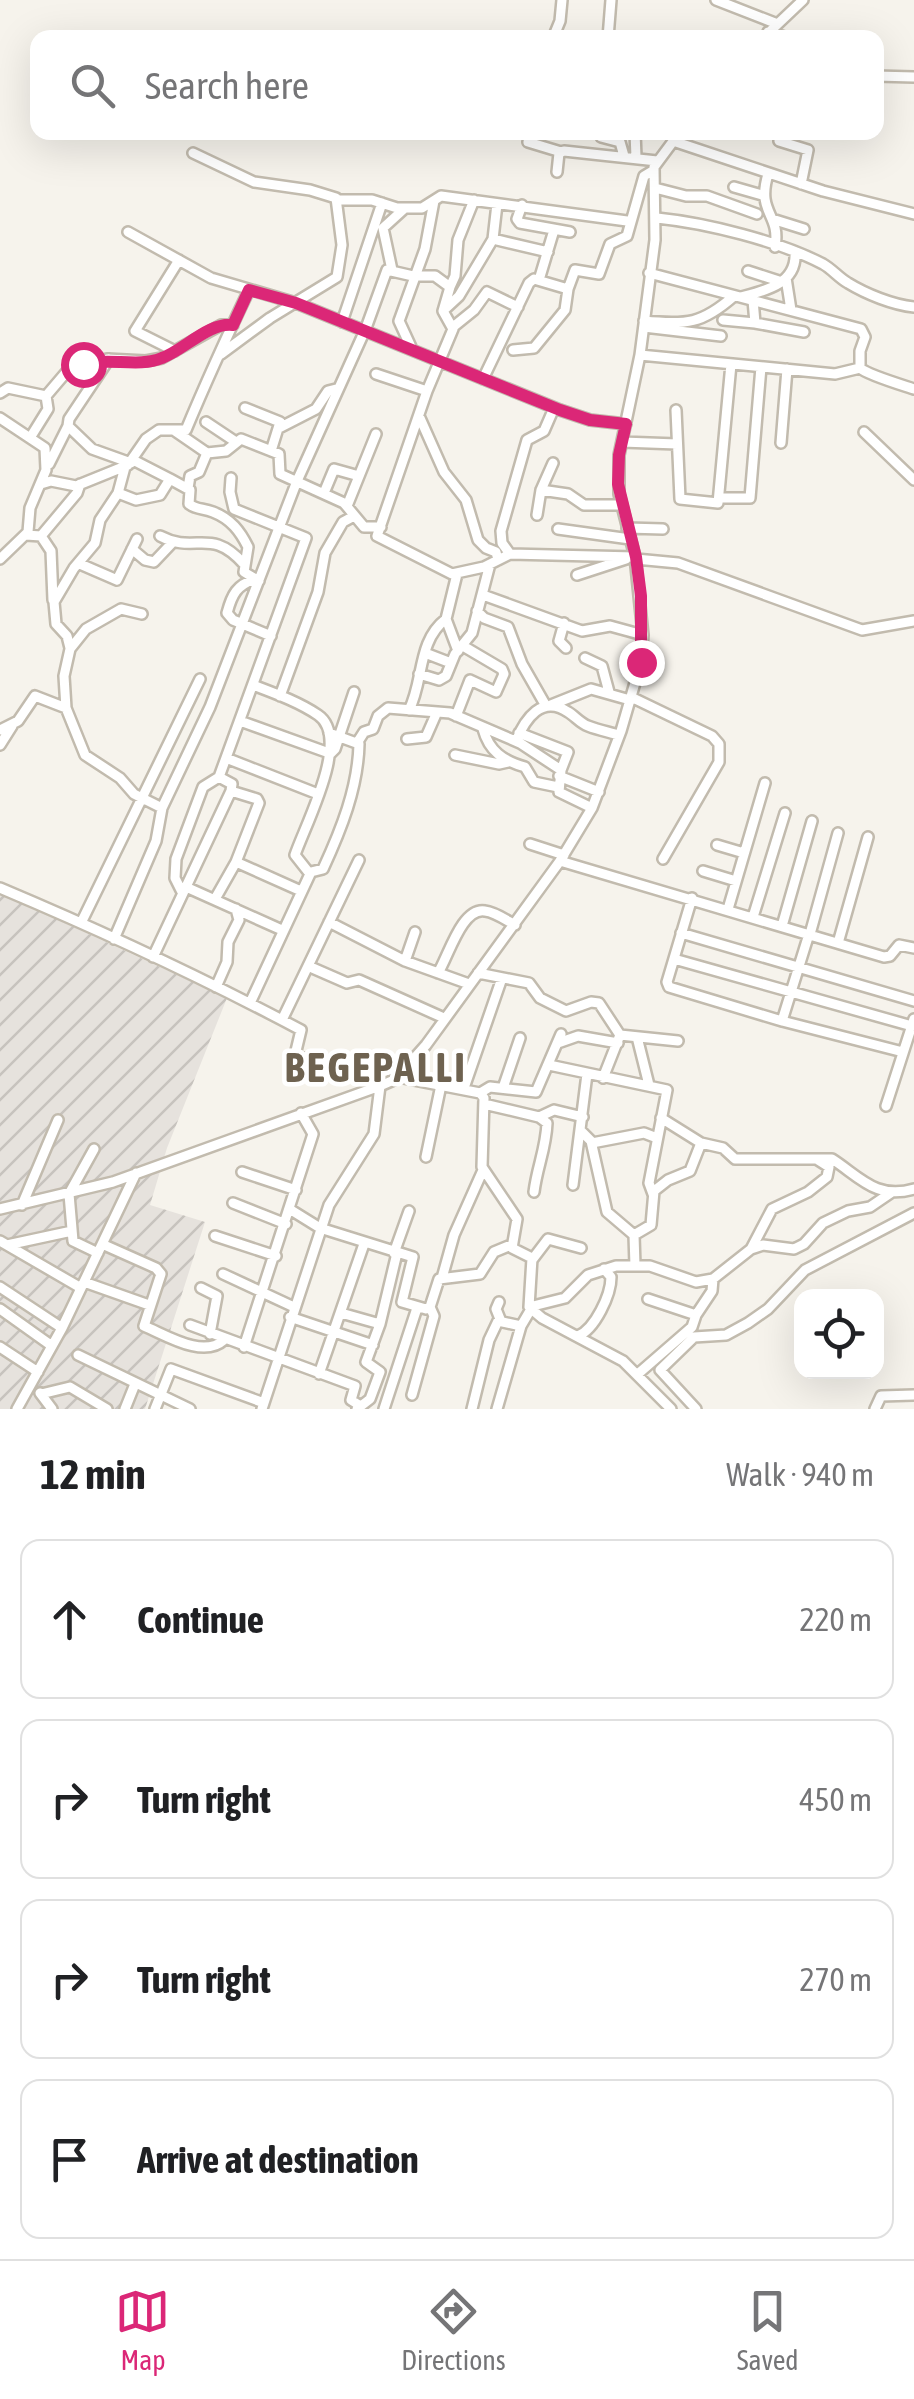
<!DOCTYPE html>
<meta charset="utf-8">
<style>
:root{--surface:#fff;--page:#f6f6f6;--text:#202124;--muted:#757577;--line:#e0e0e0;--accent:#db2777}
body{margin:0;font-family:"Asap Condensed",sans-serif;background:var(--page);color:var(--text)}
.controls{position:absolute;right:30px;bottom:30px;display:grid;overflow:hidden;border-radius:20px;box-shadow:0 10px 40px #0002}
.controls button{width:90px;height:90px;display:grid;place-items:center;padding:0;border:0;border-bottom:2px solid var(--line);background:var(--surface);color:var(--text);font:50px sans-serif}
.stop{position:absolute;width:30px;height:30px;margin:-22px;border:8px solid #db2777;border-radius:50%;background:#fff}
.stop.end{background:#db2777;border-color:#fff;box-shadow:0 2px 10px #0008}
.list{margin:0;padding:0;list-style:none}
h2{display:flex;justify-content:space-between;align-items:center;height:130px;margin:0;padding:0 40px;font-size:42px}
h2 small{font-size:32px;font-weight:400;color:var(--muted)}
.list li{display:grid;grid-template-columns:65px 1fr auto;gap:30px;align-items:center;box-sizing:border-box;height:160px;margin:0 20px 20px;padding:0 20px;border:2px solid var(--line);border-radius:20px}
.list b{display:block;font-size:38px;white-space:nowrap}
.list em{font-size:32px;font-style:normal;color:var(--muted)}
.icon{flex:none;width:55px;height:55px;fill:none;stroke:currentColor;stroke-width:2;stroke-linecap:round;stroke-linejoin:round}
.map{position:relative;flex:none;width:914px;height:1409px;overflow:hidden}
.search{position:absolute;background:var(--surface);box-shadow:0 10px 40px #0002;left:30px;right:30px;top:30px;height:110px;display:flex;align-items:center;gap:25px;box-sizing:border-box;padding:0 35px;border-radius:20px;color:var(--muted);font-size:38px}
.sheet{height:850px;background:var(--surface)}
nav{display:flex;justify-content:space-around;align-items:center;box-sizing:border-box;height:140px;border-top:2px solid var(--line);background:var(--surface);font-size:28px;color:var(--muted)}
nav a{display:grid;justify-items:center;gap:5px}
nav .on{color:var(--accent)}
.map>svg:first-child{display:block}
.industrial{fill:url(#industrial-furrows)}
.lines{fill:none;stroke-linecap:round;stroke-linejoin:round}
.minor-casing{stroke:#c2bbae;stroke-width:14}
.minor{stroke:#fff;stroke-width:9}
.route{stroke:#db2777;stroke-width:12}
.labels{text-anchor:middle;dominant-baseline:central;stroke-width:9;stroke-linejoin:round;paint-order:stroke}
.district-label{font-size:42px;font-weight:bold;letter-spacing:2.5px;fill:#6e6250;stroke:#fff}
</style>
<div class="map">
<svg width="914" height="1409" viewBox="0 0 914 1409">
<defs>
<pattern id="industrial-furrows" width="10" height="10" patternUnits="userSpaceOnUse" patternTransform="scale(2.5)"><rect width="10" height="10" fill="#e6e2dd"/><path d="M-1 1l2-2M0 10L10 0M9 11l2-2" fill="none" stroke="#c7c3be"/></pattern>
</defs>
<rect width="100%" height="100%" fill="#f6f3ec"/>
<path class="industrial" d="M0 893 227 998 167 1148 150 1205 205 1222 145 1409H0Z"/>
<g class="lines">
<g class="minor-casing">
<path id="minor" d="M716 0 775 23
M768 32 788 38
M553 38 560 21 562 0
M608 38 611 0
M763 38 803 0
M876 76 914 77
M530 132 528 142 561 152
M599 132 601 137 620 142 624 156
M635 132 636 157
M673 141 823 191 914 214
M779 141 808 150 801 184
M193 153 254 182 310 190 336 198 342 245 337 277 270 318 221 354
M557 172 559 153 564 151 657 161
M768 174C756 214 781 213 775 247
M734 187 762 195
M655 188 686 196H707L757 214
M338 200H372L397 208H422L441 196 627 221
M522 205 517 219 520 223 570 232
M657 218C706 223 779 241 823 264 832 269 839 278 848 283 866 294 893 305 914 307
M772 219 804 229
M128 232 211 278 296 303 560 410 590 420 626 424
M493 239 497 204
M392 270 383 228 405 208
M748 271 782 282
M649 273 861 329 865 337 860 351V368C868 375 902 385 914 389
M786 278 791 310
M539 280 554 230
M450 287 455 276 458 240 474 200
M741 297C764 291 797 284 795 253
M753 300 755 323 804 332
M445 309 459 296 493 239 548 252
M723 320 755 323
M644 321C687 325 702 324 734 296
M342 322 382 203
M453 327 474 310 487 292 518 307
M644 327 721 336
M411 347 399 321 425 249 434 201
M513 350 534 348 565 310 568 289
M175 351 135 331 179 260
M640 355 835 374 860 368
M109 359 69 419 68 426 92 449 131 463
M376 374 427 391
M483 379 529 283 534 279 568 289 575 270 599 274 610 244 627 236 644 176 654 170
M0 393 8 388 46 396
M245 408 280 422 271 451
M676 410 680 499 718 503 731 364
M0 418 45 448 46 470 30 508 28 532 0 559
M420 418 444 472 466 500 478 540 486 548 496 552 498 560
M206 422 236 442
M279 428 316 409 328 391 336 389
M175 431 207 453
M864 432 914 480
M30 438 48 409 46 396 69 369 107 359 146 361 162 358 221 325H233
M622 442 677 444
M781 443 787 369
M133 460 170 479
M49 464 68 426
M41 484 51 481 76 486 128 465 146 439 159 430H186C206 382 227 336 249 290
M188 488 190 476 199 472 207 453 226 451 241 439 279 454 280 474 344 503 364 527H381
M541 490 568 494 584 505H622
M118 493 136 500 160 495 170 479 190 490 189 504C197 510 203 508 213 512 231 519 240 531 248 547L244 572 259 581
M324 493 334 469 359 476
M720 498H750L761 367
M347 506 376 434
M537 515 541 490 553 463
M627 528 663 529
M558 529 630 539
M26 535 41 536 51 551 53 600
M41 536 77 493 80 484
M160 536C196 555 210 526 244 564
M132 549 145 560 154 562 172 543
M510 554 502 543 501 531 527 440 544 431 554 408
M636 559 678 563 862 630 914 621
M80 564 117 580 137 539
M457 574 446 619 458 651
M577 575 626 559
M255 579C237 585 232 594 227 613L233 620 271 636
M483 595 582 631 610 626 643 635
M477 611 484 618 508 627 522 664 546 706
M142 614 121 609 86 629 70 649 64 676 66 708 85 755 120 778 134 794 162 808
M564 623 559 641 566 648
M70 648 67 636 56 624 54 602 74 568 95 543 100 520 118 493 125 467
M425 653 451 663
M585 658 602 666 609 692
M419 674 439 680 446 676 455 654 472 633 490 564
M280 696 318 592 325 553 343 522 354 516
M631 697 712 736 719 744V762L663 859
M551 705 591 689 630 700
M409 710C424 681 417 641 446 619
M456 716 470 680 496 692 504 674 502 669 463 646
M240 721 329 753
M483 729C489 751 503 761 525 767L534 782 558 787
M0 730 18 721 35 696 66 708
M519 733 568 752 561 770
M407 739 426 737 437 712
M516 741C525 719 542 694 568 712 575 716 580 723 588 726 598 730 609 732 619 735
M357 743 364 732 373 729 378 716 388 708 450 713 520 743 561 770 559 792 592 808
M0 745 12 726
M329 755 335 749 354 692
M455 755 499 764 508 762
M226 758 318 794
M559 776 599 792
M530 844 564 855
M717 845 744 853
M560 861 884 957 890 956 899 945 914 948
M236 862 301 891
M703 871 736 881
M311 872 323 869C341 830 358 788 359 744L329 733
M186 887 282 930
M0 888C102 931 203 978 301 1030L295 1055 380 1086
M182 892 175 878 176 859 203 787 219 777 306 538 234 509 230 492 231 478
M692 898 667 982 669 987 782 1021 903 1052
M215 899 236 862 259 803 257 799 231 791
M728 909 765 783
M753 917 785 813
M82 921 200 679
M329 922 405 961 469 984
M782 926 812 821
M681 933 914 1001
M810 934 838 833
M114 939 156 841 162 808 210 707 297 481 366 328 387 270 413 276H435L450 287 443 311 453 329 427 391 377 536 452 574 484 567 510 554 635 557
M838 943 868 837
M153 957 231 791 232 784 219 777
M674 959 912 1026
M405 961 415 932
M308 966 347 983 359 980 444 1018
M438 973C449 955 462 907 485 911 495 912 506 920 515 925
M478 973 529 983 540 998 566 1011 591 1002 599 1003 620 1035 603 1078
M216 987 227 962 228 942 239 920 236 909
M250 1003 310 874 295 855C305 825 352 738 318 715 299 702 274 693 253 685
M282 1020 359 860
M782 1021 809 934
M620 1035 678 1041
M637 1037 649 1085
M558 1043 578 1036 618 1043
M549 1065 667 1090 649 1183 653 1194
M398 1077 480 1093 484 1098 482 1167 517 1219 512 1248 532 1258 529 1307 542 1318 623 1361 671 1409
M464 1088 502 978
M503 1088 520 1038
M480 1093 490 1087 536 1092 561 1034
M484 1104 539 1117 547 1123C546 1149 537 1167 534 1192
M886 1106 914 1019
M539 1117 554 1110 583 1117
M661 1118 701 1143 723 1148 735 1159H832C860 1177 876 1200 914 1189
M581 1131 591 1141 607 1212 634 1235 635 1266
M592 1143 644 1133 657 1138
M94 1149 69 1194 73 1241 98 1253
M426 1157 441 1085
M242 1172 296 1190
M573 1185 587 1074
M233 1203 286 1224
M22 1205 58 1120
M0 1209 113 1182 380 1086
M291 1210 320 1228 413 1257 402 1302 426 1309 430 1307 439 1279 480 1274 494 1252 511 1245
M634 1235 651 1225 654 1191 668 1180 690 1171 701 1143
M215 1236 276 1256
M0 1241 81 1288
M102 1244 156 1268 161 1274 144 1326C166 1335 203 1359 224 1340
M7 1245 72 1231
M751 1249 763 1245 794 1249 804 1244 823 1223 848 1211 870 1207 892 1192
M394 1253 409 1211
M532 1260 548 1239 581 1248
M223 1274 294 1307
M442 1278 454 1235 483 1170
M84 1282 149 1305
M0 1287 62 1328
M201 1288 217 1296 210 1334
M648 1299 696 1315
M499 1302 496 1309 500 1319
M529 1307 565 1298 588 1275 616 1266H650L696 1282 713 1279 751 1249 772 1209 808 1192 827 1177 829 1167 818 1160
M0 1309 52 1346
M341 1313 380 1324 366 1362 380 1372 370 1399 357 1409
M290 1317 373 1345
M380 1324 397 1253
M190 1325 355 1386 351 1400 359 1405
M578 1336C595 1329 611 1295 611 1277L604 1269
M0 1347 38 1372
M244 1347 313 1134 301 1113
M78 1355 190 1409
M639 1373 692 1327 696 1315 712 1291 713 1279
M319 1374 364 1244
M40 1393 52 1409
M41 1394 70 1387 107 1409
M412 1395 434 1316 430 1307
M17 1409 62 1328 136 1173
M125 1409 135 1384
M155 1409 171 1369 264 1403
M262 1409 329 1205 374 1134 380 1086 396 1079 426 1045 560 861 592 808 621 731 641 662 643 635 635 557 619 494V455L640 355 655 240 654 167 680 132
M384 1409 417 1308
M472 1409 489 1340 498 1321 521 1326
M497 1409 521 1326 531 1309
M696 1409 660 1370 694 1337 726 1335 748 1323 768 1309 805 1270 914 1213
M875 1409 881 1396 914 1395"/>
</g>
<use href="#minor" class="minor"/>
</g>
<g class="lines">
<path class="route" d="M83 364C109 357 138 368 162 358 184 350 209 322 233 325L249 290 296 303 560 410 590 420 626 424 619 455 618 484 636 557 641 596V662"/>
</g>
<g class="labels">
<g class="district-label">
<text x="376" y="1067">BEGEPALLI</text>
</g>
</g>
</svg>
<div class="controls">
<button><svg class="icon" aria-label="locate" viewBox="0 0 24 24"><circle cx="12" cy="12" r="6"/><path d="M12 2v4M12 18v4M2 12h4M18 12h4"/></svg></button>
</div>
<div class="stop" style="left:83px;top:364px"></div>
<div class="stop end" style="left:641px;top:662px"></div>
<div class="search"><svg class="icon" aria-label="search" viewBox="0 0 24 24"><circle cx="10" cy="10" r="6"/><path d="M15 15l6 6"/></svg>Search here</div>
</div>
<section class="sheet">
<h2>12 min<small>Walk · 940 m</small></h2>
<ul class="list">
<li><svg class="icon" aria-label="ahead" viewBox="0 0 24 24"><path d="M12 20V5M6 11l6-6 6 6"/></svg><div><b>Continue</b></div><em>220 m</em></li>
<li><svg class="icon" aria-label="right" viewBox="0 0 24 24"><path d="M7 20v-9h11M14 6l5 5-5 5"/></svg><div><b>Turn right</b></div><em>450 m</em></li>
<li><svg class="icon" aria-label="right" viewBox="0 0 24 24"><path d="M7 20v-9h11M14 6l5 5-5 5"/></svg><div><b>Turn right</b></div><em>270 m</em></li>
<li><svg class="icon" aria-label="arrive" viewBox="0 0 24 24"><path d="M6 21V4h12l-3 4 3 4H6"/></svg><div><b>Arrive at destination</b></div></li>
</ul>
</section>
<nav>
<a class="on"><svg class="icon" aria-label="map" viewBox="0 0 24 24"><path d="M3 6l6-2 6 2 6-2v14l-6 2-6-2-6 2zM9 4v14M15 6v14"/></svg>Map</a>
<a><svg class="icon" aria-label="directions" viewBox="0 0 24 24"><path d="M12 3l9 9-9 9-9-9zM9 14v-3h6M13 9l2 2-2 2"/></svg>Directions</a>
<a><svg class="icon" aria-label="saved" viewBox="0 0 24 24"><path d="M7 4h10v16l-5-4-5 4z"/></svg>Saved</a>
</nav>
